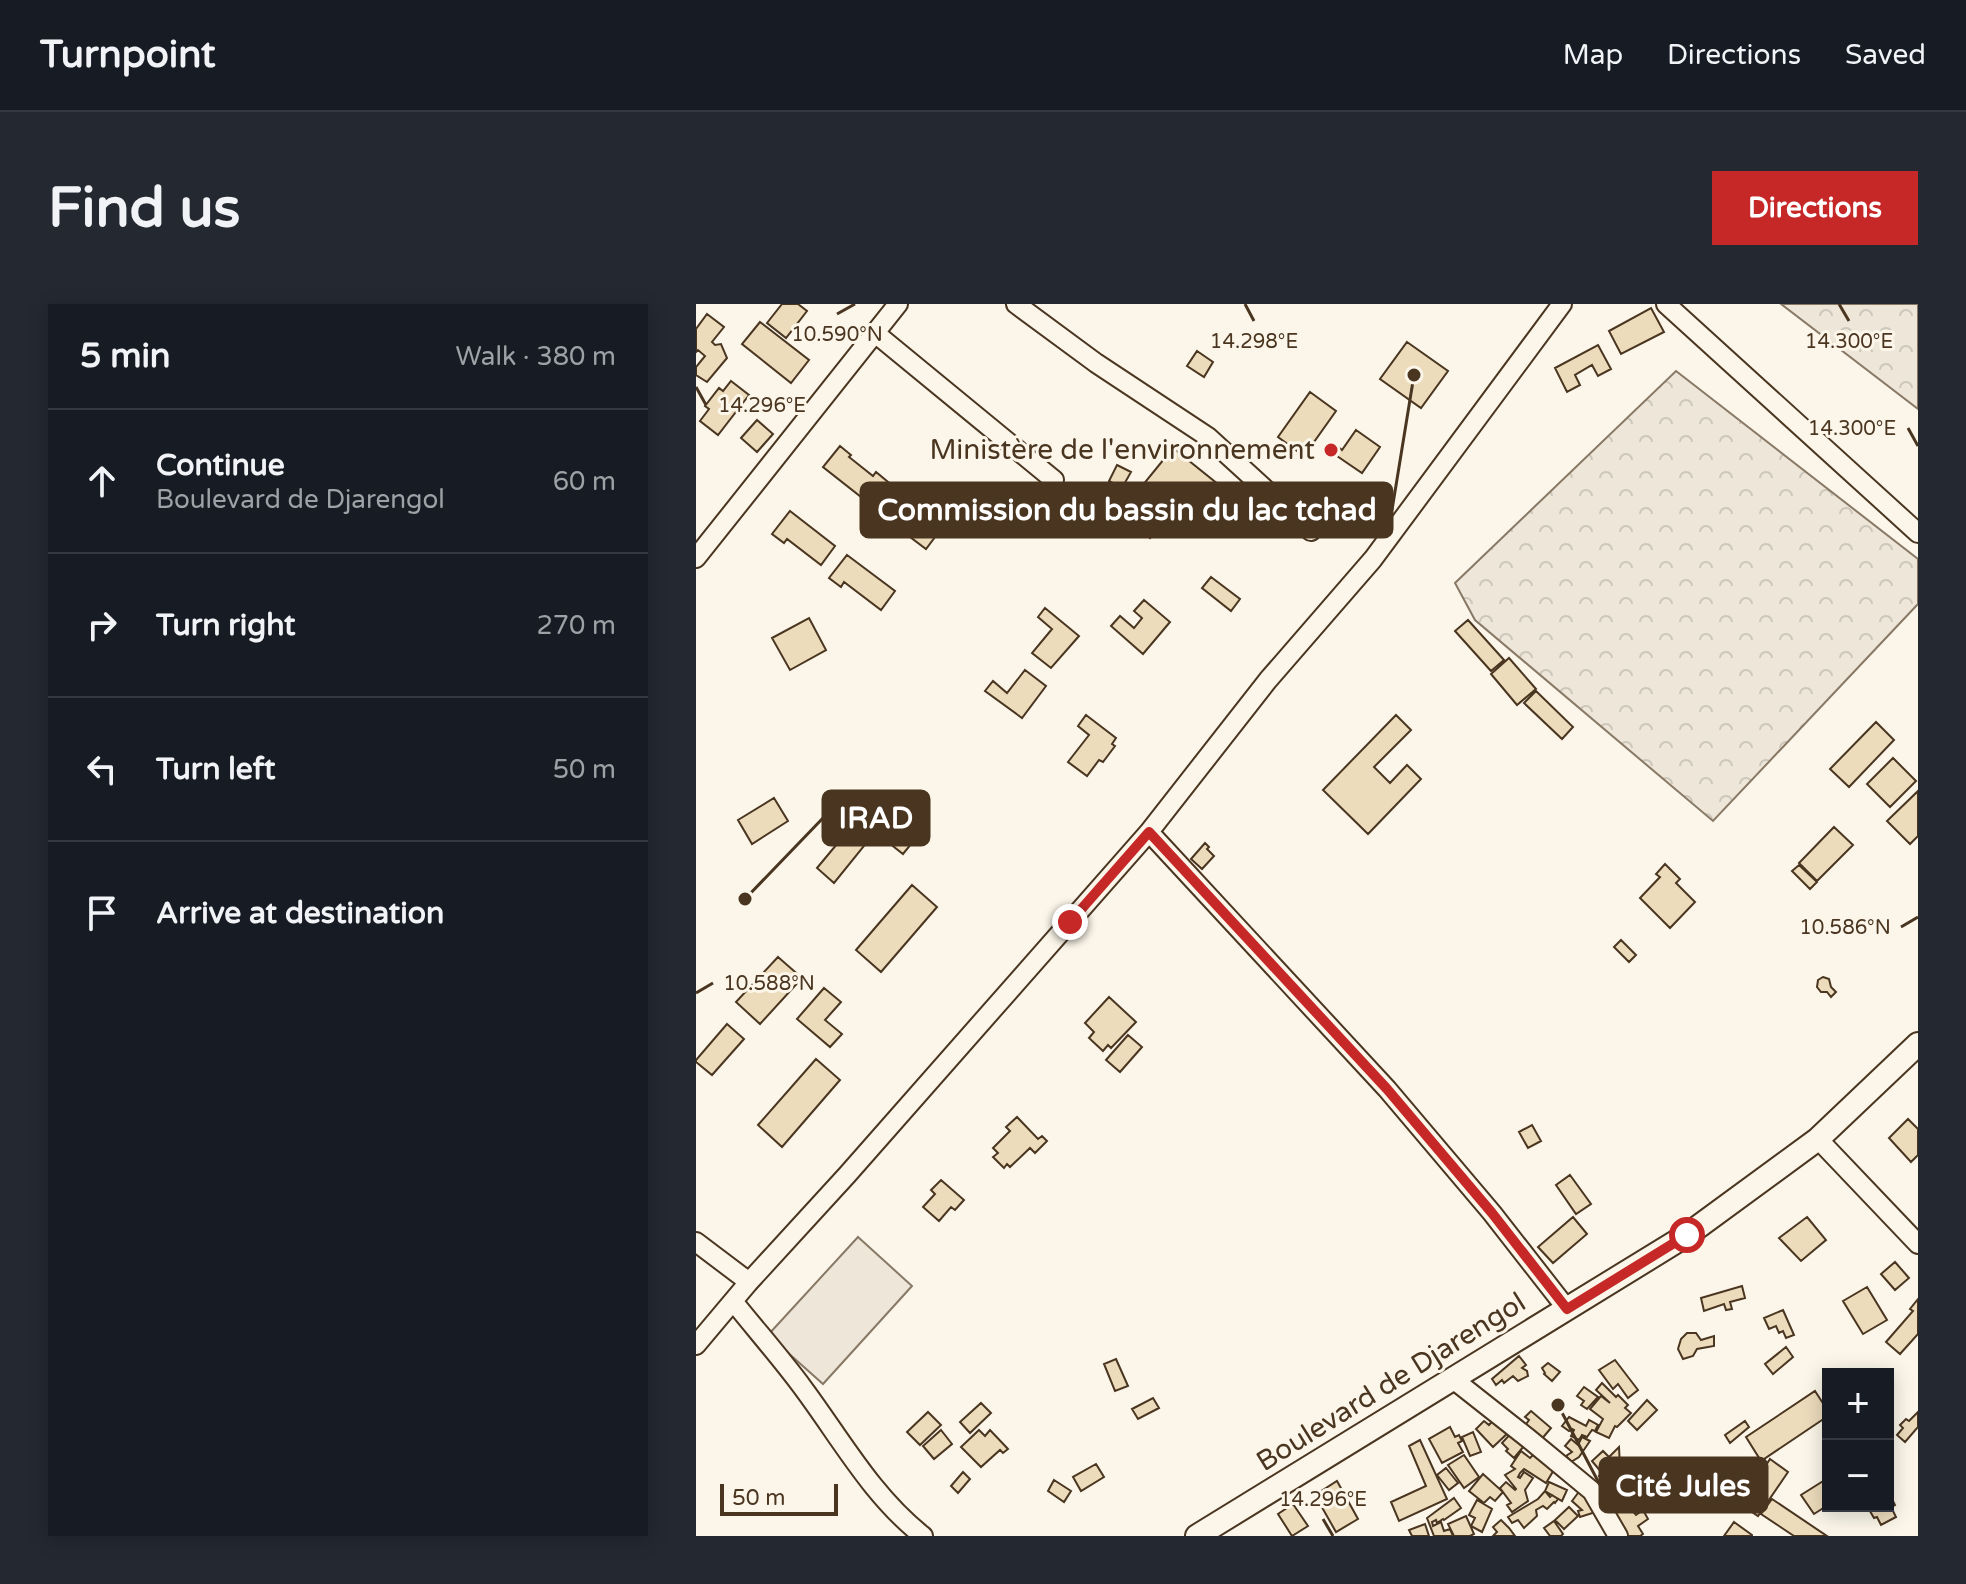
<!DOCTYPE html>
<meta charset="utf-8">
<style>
:root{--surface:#171b24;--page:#242831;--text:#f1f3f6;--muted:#9ea1a6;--line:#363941;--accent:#c62828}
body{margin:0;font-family:"Varela Round",sans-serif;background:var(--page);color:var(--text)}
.controls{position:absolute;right:24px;bottom:24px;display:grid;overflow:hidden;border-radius:0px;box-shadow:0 4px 20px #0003}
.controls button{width:72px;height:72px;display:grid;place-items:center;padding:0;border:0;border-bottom:2px solid var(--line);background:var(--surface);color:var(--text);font:40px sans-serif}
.scale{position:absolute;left:24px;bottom:20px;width:118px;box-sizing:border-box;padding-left:8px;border:4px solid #4a3520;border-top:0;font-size:22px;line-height:28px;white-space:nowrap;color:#4a3520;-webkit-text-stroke:6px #fbf6e9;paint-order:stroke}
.stop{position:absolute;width:24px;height:24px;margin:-18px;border:6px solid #c62828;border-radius:50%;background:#fff}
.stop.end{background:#c62828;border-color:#fff;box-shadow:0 2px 8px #0008}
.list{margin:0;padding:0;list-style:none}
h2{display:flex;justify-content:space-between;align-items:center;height:104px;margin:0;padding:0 32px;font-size:34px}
h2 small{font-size:26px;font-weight:400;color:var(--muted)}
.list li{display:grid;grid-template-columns:52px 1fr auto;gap:24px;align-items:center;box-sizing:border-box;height:144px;padding:0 32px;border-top:2px solid var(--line)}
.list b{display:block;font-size:30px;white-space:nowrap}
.list p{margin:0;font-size:26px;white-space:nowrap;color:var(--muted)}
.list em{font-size:26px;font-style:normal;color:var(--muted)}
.icon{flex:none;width:44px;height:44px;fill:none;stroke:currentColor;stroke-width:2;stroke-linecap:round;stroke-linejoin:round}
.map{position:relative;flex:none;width:1222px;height:1232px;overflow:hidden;border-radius:0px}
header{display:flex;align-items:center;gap:48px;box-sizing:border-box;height:112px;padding:0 40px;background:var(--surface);border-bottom:2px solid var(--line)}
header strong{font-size:38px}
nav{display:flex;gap:44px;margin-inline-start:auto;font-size:28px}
.intro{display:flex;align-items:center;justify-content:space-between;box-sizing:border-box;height:192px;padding:0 48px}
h1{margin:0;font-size:56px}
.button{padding:20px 36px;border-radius:0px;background:var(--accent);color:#fff;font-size:28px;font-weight:700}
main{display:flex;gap:48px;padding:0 48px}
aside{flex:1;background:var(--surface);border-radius:0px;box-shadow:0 4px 20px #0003}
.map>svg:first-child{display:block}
.forest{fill:url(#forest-crowns);stroke:#887966;stroke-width:2}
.garden{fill:#ede6d9;stroke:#887966;stroke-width:2}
.building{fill:#ecdcbc;stroke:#4a3520;stroke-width:2}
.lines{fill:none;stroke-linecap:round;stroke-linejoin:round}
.minor-casing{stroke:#4a3520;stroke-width:22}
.major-casing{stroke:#4a3520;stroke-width:26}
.minor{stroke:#fbf6e9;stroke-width:18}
.major{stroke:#fbf6e9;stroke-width:22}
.route{stroke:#c62828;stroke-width:10}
.ticks{fill:none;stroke:#4a3520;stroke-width:3}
.poi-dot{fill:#c62828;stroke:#fbf6e9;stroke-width:3}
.labels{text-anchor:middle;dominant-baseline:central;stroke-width:6;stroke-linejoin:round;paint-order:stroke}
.poi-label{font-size:28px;fill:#4a3520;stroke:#fbf6e9;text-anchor:end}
.street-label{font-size:28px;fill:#4a3520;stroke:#fbf6e9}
.ticks-label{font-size:20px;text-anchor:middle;fill:#4a3520;stroke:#fbf6e9;stroke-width:6;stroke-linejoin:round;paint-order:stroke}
.leader{fill:none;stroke:#4a3520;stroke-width:3}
.callout-dot{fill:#4a3520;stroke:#fbf6e9;stroke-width:3}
.callout{fill:#4a3520;stroke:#4a3520;stroke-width:3}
.callout-label{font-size:30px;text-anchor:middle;font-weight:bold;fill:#fff}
</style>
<header>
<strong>Turnpoint</strong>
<nav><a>Map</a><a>Directions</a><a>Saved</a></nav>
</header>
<div class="intro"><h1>Find us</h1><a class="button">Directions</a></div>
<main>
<aside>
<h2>5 min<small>Walk · 380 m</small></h2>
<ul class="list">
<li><svg class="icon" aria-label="ahead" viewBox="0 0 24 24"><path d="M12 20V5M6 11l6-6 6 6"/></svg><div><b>Continue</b><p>Boulevard de Djarengol</p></div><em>60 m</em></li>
<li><svg class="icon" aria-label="right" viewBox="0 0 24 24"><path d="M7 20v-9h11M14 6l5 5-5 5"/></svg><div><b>Turn right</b></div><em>270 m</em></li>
<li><svg class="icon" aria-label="left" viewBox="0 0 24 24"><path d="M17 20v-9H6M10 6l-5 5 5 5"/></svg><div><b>Turn left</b></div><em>50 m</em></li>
<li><svg class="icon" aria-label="arrive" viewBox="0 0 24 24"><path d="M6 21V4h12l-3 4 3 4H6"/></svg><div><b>Arrive at destination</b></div></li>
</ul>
</aside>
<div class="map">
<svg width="1222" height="1232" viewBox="0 0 1222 1232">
<defs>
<pattern id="forest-crowns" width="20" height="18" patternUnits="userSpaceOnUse" patternTransform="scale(2)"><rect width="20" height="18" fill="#ede6d9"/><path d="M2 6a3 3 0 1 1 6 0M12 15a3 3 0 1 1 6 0" fill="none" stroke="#cdc6ba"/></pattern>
</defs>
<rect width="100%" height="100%" fill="#fbf6e9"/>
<path class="forest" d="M1085 0H1222V105Z
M980 67 1222 255V300L1017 517 779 316 759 279Z"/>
<path class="garden" d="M162 933 216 982 127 1080 72 1031Z"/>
<path class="building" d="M86 0H102L111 7 90 34 71 19Z
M955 4 968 28 925 50 913 27Z
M11 10 28 23 16 38 19 41 25 40 31 54 11 78 0 71V63L9 52 2 46 0 48V25Z
M64 18 113 56 95 79 46 40Z
M711 38 752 67 725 104 684 75Z
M902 41 915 65 902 72 896 61 879 71 884 81 871 88 859 64Z
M501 47 517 58 508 73 491 62Z
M35 77 53 91 22 131 4 117 13 105 9 102 23 84 27 87Z
M614 88 640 107 608 152 582 133Z
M61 116 77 130 61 148 45 134Z
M660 126 684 143 666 169 638 150 642 143 646 146Z
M144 142 155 151 153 153 177 172 180 168 192 178 174 200 127 163Z
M477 144 528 185 508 209 488 192 454 234 424 209Z
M421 161 435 168 426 184 413 177Z
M199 184 213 195 210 198 232 215 235 211 248 221 230 245 181 208Z
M94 207 139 242 125 261 91 235 88 239 76 230Z
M151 251 199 287 185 306 148 278 145 283 133 274Z
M515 273 544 295 535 307 506 284Z
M448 296 474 318 447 350 415 322 424 312 438 324 446 314 438 307Z
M349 304 383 332 355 364 336 349 356 325 342 313Z
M113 314 130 346 94 366 76 334Z
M772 316 808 356 795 367 759 327Z
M813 354 840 385 821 401 795 370Z
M329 366 350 382 326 414 289 387 297 377 311 389Z
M840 387 877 423 866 435 828 399Z
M390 411 420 434 416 440 419 442 407 458 403 456 391 472 372 458 393 431 382 422Z
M700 411 715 426 678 463 694 479 711 461 725 475 672 530 627 486Z
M1180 418 1198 436 1153 483 1134 465Z
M1197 454 1220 477 1194 503 1171 480Z
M1222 487V532L1214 540 1191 517Z
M78 494 92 517 56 540 42 516Z
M200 510 224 529 207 550 183 531Z
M1138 523 1157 541 1121 577 1103 559Z
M151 528 168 542 138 579 121 564Z
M509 539 513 543 511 545 518 552 506 565 495 555Z
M969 560 984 575 980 579 999 598 974 624 944 594 964 573 960 570Z
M1103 561 1121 578 1114 585 1096 567Z
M216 581 241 603 185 668 160 646Z
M925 636 940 651 933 658 918 643Z
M82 653 106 674 64 720 40 698Z
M1127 673 1133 675 1135 683 1140 688 1135 693 1131 688H1125L1121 683 1122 676Z
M128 684 145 698 129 716 146 730 134 743 101 715Z
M413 693 440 718 415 744 412 741 407 747 393 734 398 728 389 719Z
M31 720 48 735 16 771 0 758V756Z
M432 731 446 743 424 768 410 756Z
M120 755 144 776 86 843 62 821Z
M321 813 342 835 346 832 351 837 339 849 334 844 314 863 311 860 308 864 297 853 302 849 297 844 314 827 310 823Z
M1212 815 1222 825V851L1215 858 1193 834Z
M836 821 845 837 832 844 823 828Z
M874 871 895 900 880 910 860 881Z
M245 876 268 896 259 906 255 903 243 917 227 903 239 890 235 886Z
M877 913 891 930 857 959 842 943Z
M1111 913 1130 936 1105 957 1083 934Z
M1199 958 1213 974 1199 986 1185 970Z
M1046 982 1049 994 1034 998 1036 1005 1030 1006 1028 1000 1008 1007 1005 994Z
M1171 983 1191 1016 1167 1030 1147 997Z
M1222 995V1030L1204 1050 1190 1038 1217 1007 1214 1005Z
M1087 1006 1098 1031 1090 1034 1087 1027 1083 1029 1080 1022 1073 1025 1068 1014Z
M991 1029H1000L1005 1036 1018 1032V1042L1001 1045 997 1052 987 1055 982 1045 985 1035Z
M1090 1043 1097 1053 1077 1070 1069 1060Z
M823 1052 830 1061 826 1064 831 1067 832 1072 822 1077 817 1072 808 1079 806 1076 800 1081 796 1075Z
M420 1055 432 1082 419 1087 408 1060Z
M919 1056 942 1086 932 1094 922 1080 917 1085 903 1066Z
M852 1059 864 1068 856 1077 848 1070 849 1069 846 1064Z
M906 1079 920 1093 922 1091 932 1101 929 1104 935 1109 921 1123 919 1122 913 1134 900 1128 907 1115 894 1105 905 1092 914 1099 900 1086Z
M888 1083 902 1093 891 1105 885 1101 888 1097 881 1092Z
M1119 1087 1132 1107V1112L1065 1157 1050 1133Z
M457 1094 463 1104 442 1115 436 1105Z
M951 1096 961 1106 941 1126 932 1117Z
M285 1099 295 1109 274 1129 264 1118Z
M835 1107 855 1124 844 1137 828 1123 833 1116 829 1113Z
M232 1108 245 1121 224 1141 211 1128Z
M1222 1108V1123L1209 1138 1201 1131 1207 1124 1204 1121 1210 1115 1213 1117Z
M873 1113 890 1122 893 1116 902 1121 899 1127 896 1126 891 1133 886 1131 883 1136 875 1132 878 1126 876 1125 873 1127 866 1122Z
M799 1114 815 1126 797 1143 780 1125 788 1117 793 1121Z
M1049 1117 1053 1123 1034 1139 1029 1131Z
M754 1123 759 1133 763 1131 766 1137 762 1139 767 1148 746 1159 733 1135Z
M819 1125 833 1136 818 1154 810 1147 812 1145 806 1139Z
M245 1126 256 1140 238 1155 227 1142Z
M283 1126 289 1132 294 1126 312 1145 307 1149 304 1146 285 1163 265 1143Z
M777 1128 785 1148 774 1152 766 1133Z
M886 1133 894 1137 883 1153 875 1158 870 1152 876 1148 869 1142 875 1135 882 1141Z
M724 1136 751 1195 703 1217 695 1198 730 1182 713 1142Z
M923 1143 924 1163 934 1173 938 1169 958 1179 944 1189 941 1182 928 1193 932 1198 937 1194 941 1201 935 1205 940 1211 947 1206 952 1215 942 1222 947 1230 944 1232H930L901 1185 906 1179 915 1195 920 1189 903 1172 906 1169 896 1157 907 1147 913 1153Z
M825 1147 834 1154 837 1151 859 1164 850 1179 828 1165 824 1169 822 1173 824 1174 828 1168 837 1174 829 1186 832 1197 816 1208 811 1201 815 1199 804 1184 810 1178 819 1186 820 1185 809 1171 819 1165 815 1162Z
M768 1151 783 1173 768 1184 752 1161Z
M1074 1155 1092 1168 1062 1212 1041 1198 1053 1181 1056 1183Z
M400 1160 408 1173 385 1187 377 1173Z
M750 1164 762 1179 753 1186 741 1171Z
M267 1168 274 1175 262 1189 255 1182Z
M787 1170 807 1188 799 1197 794 1193 788 1199 773 1187Z
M1132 1174V1201L1118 1210 1105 1191Z
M358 1176 375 1187 368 1198 352 1187Z
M641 1177 662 1215 640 1228 619 1191Z
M853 1178 871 1186 866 1197 849 1187Z
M888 1181 906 1206 884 1213 882 1207 886 1206 876 1197Z
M849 1187 854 1193 856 1191 862 1195 859 1199 858 1198 851 1205 847 1202 840 1206 841 1212 828 1224 822 1216 816 1219 812 1213 842 1195Z
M1194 1191 1199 1201 1195 1203 1200 1213 1185 1221 1181 1213 1178 1214 1171 1202H1192V1192Z
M758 1194 765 1204 748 1216 747 1215 741 1219 740 1216 736 1218 737 1222 745 1218 748 1227 754 1225 757 1232H738L731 1214Z
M1076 1195 1131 1232H1098L1065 1210Z
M781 1196 796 1205 786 1228 775 1222 779 1214 773 1211Z
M597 1200 612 1222 596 1232 582 1210Z
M873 1203 882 1212 868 1225 859 1216Z
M770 1212 778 1230 774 1232H758L752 1220Z
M805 1216 813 1224 819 1232H797L801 1228 797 1223Z
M858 1217 867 1230 865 1232H854L848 1224Z
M1038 1218 1056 1231V1232H1028Z
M729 1220 733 1232H716L713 1226Z"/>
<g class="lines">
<g class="minor-casing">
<path id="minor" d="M320 0 400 59 512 133 615 227
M970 0 1222 229
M179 29 358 176
M0 254 202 0
M453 528 691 785 796 909 871 1005
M1122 835 1222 940
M0 938 53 978
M37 997C60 1026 85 1054 107 1084 145 1135 176 1192 227 1232
M0 1041 53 978 151 871 453 528 572 376 677 255 866 0
M757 1075 833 1135 896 1187 922 1232"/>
</g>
<g class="major-casing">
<path id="major" d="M501 1232 991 931 1122 835 1222 740"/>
</g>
<use href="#minor" class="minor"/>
<use href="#major" class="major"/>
</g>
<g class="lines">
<path class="route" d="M374 618 453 528 691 785 796 909 871 1005 991 931"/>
</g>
<path class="ticks" d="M549 0 558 17M1143 0 1153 17M141 10 159 0M0 83 10 101M1212 124 1222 142M1205 623 1222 613M0 689 17 679M627 1215 637 1232"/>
<circle class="poi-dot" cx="635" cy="146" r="8"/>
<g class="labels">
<g class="poi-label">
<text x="619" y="146">Ministère de l'environnement</text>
</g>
<g class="street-label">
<text transform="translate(695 1078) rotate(-32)">Boulevard de Djarengol</text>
</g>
</g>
<g class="ticks-label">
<text x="141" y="37">10.590°N</text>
<text x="558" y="44">14.298°E</text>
<text x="1153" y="44">14.300°E</text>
<text x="66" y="108">14.296°E</text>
<text x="1156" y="131">14.300°E</text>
<text x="1149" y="630">10.586°N</text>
<text x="73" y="686">10.588°N</text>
<text x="627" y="1202">14.296°E</text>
</g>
<path class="leader" d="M718 71L696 206M49 595L127 514M862 1101L904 1181"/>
<g class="callout-dot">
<circle cx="718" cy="71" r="8"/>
<circle cx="49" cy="595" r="8"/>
<circle cx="862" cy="1101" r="8"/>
</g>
<g class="callout">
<rect x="165" y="179" width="531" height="54" rx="8"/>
<rect x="127" y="487" width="106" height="54" rx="8"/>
<rect x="904" y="1154" width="167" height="54" rx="8"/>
</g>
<g class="callout-label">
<text x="431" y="216">Commission du bassin du lac tchad</text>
<text x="180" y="524">IRAD</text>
<text x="987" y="1192">Cité Jules</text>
</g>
</svg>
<div class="controls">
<button>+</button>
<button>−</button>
</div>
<div class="scale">50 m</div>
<div class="stop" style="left:991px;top:931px"></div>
<div class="stop end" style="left:374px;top:618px"></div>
</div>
</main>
